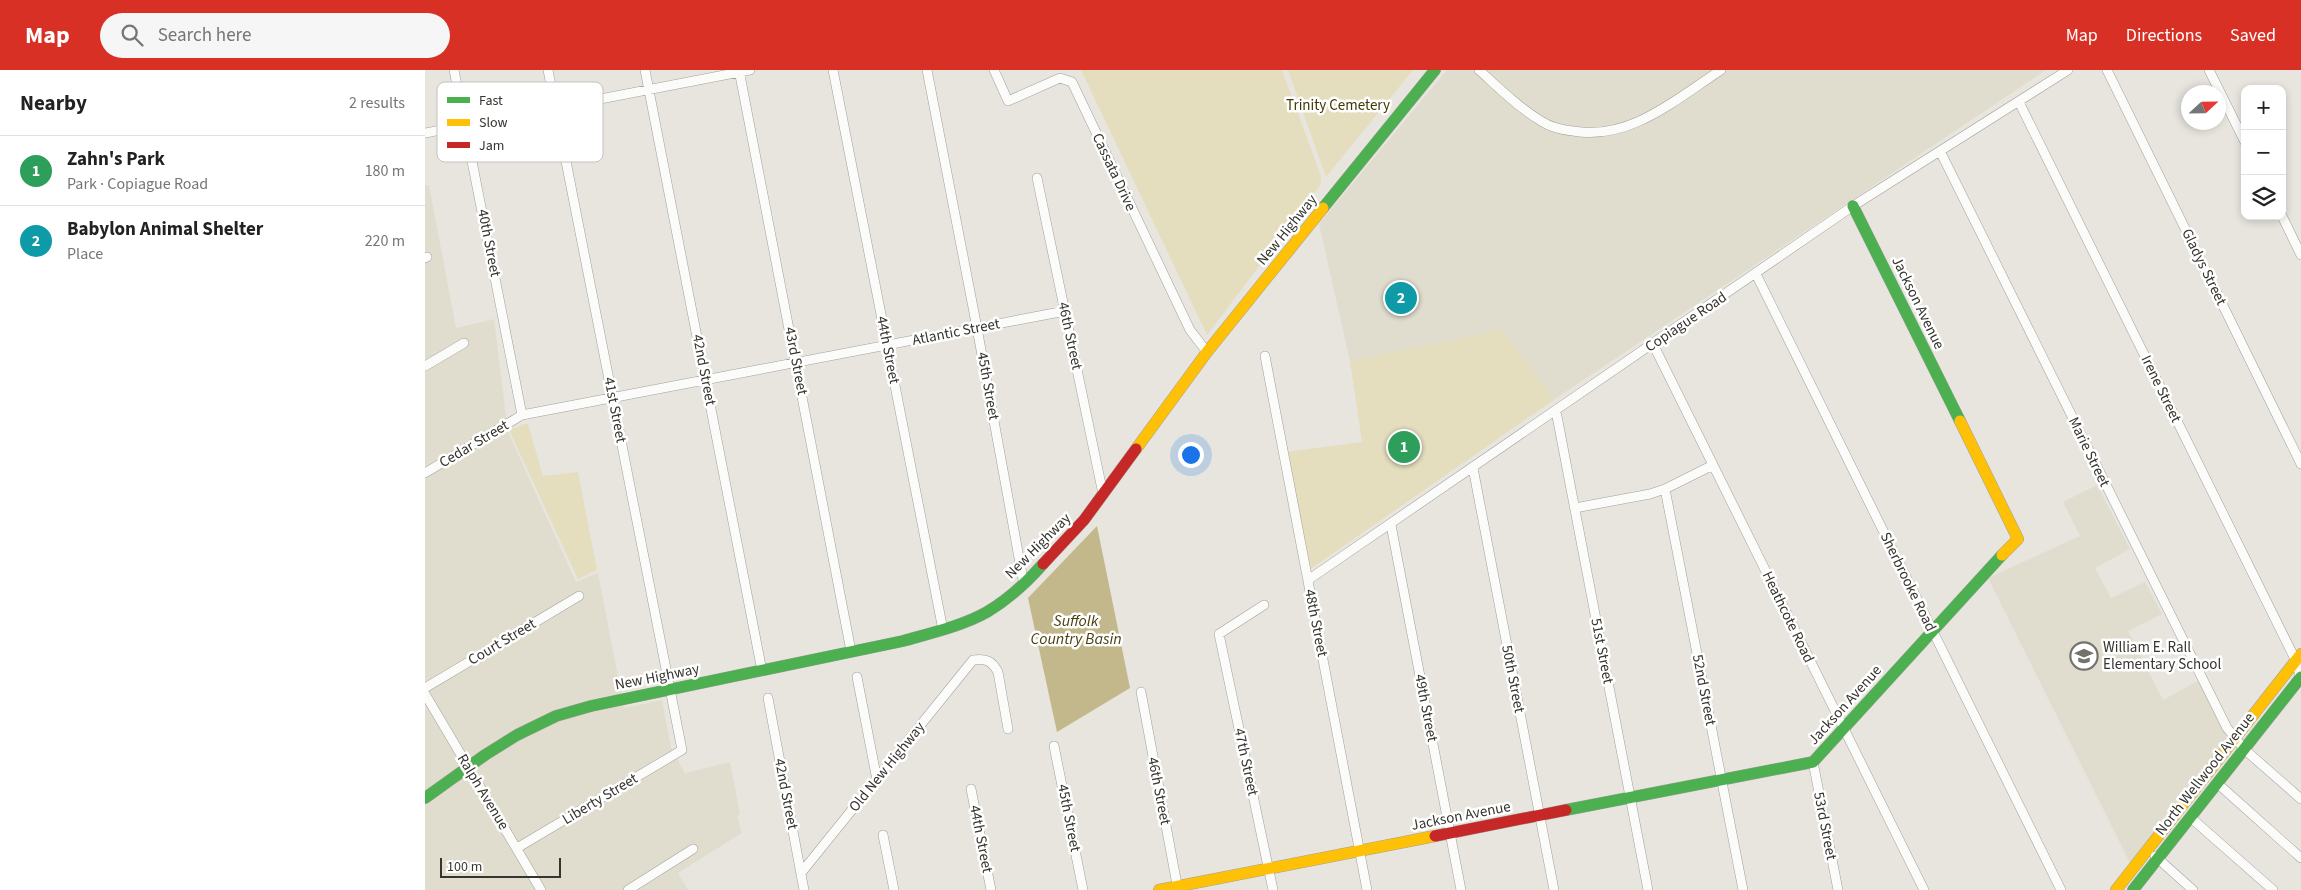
<!DOCTYPE html>
<meta charset="utf-8">
<style>
:root{--surface:#fff;--page:#f6f6f6;--text:#222;--muted:#767676;--line:#e0e0e0;--accent:#d93025}
body{margin:0;font-family:"Source Sans 3",sans-serif;background:var(--page);color:var(--text)}
.controls{position:absolute;right:15px;top:15px;display:grid;overflow:hidden;border-radius:10px;box-shadow:0 2px 8px #0003}
.controls button{width:45px;height:45px;display:grid;place-items:center;padding:0;border:0;border-bottom:1px solid var(--line);background:var(--surface);color:var(--text);font:25px sans-serif}
.compass{position:absolute;left:1756px;top:15px;width:45px;height:45px;border-radius:50%;background:var(--surface);box-shadow:0 2px 8px #0003;rotate:68deg}
.scale{position:absolute;left:15px;bottom:12px;width:121px;box-sizing:border-box;padding-left:5px;border:2px solid #35342e;border-top:0;font-size:14px;line-height:18px;white-space:nowrap;color:#35342e;-webkit-text-stroke:4px #fff;paint-order:stroke}
.you{position:absolute;left:765px;top:384px;width:18px;height:18px;margin:-12px;border:4px solid #fff;border-radius:50%;background:#1a73e8;box-shadow:0 0 0 8px #1a73e833}
.badge{display:grid;place-items:center;width:32px;height:32px;border-radius:50%;background:var(--accent);color:#fff;font-size:16px;font-weight:700}
.pin{position:absolute;translate:-50% -50%;border:2px solid #fff;box-shadow:0 1px 5px #0006}
.list{margin:0;padding:0;list-style:none}
h2{display:flex;justify-content:space-between;align-items:center;height:65px;margin:0;padding:0 20px;font-size:21px}
h2 small{font-size:16px;font-weight:400;color:var(--muted)}
.list li{display:grid;grid-template-columns:32px 1fr auto;gap:15px;align-items:center;box-sizing:border-box;height:70px;padding:0 20px;border-top:1px solid var(--line)}
.list b{display:block;font-size:19px;white-space:nowrap}
.list p{margin:0;font-size:16px;white-space:nowrap;color:var(--muted)}
.list em{font-size:16px;font-style:normal;color:var(--muted)}
.icon{flex:none;width:28px;height:28px;fill:none;stroke:currentColor;stroke-width:2;stroke-linecap:round;stroke-linejoin:round}
.map{position:relative;flex:none;width:1876px;height:820px;overflow:hidden}
header{display:flex;align-items:center;gap:30px;box-sizing:border-box;height:70px;padding:0 25px;background:var(--accent);color:#fff}
header strong{font-size:24px}
nav{display:flex;gap:28px;margin-inline-start:auto;font-size:18px}
.search{width:350px;height:45px;background:var(--page);display:flex;align-items:center;gap:12px;box-sizing:border-box;padding:0 18px;border-radius:28px;color:var(--muted);font-size:19px}
main{display:flex}
aside{flex:1;background:var(--surface)}
.map>svg:first-child{display:block}
.built{fill:#e0ddce}
.green{fill:#e4debf}
.water{fill:#c2b88c}
.lines{fill:none;stroke-linecap:round;stroke-linejoin:round}
.street-casing{stroke:#a1a09a;stroke-width:10}
.fast-casing{stroke:#a1a09a;stroke-width:12}
.slow-casing{stroke:#a1a09a;stroke-width:12}
.jam-casing{stroke:#a1a09a;stroke-width:12}
.street{stroke:#fbfbfa;stroke-width:9}
.fast{stroke:#4caf50;stroke-width:11}
.slow{stroke:#ffc107;stroke-width:11}
.jam{stroke:#c62828;stroke-width:11}
.labels{text-anchor:middle;dominant-baseline:central;stroke-width:5;stroke-linejoin:round;paint-order:stroke}
.park-label{font-size:15px;fill:#413703;stroke:#fff}
.street-label{font-size:15px;fill:#35342e;stroke:#fff}
.poi-label{font-size:15px;fill:#35342e;stroke:#fff;text-anchor:start}
.water-label{font-size:16px;font-style:italic;fill:#49400f;stroke:#fff}
.key{fill:#fff;stroke:#c2c2c0;stroke-width:1}
.key-label{font-size:14px;fill:#35342e}
</style>
<header>
<strong>Map</strong>
<div class="search"><svg class="icon" aria-label="search" viewBox="0 0 24 24"><circle cx="10" cy="10" r="6"/><path d="M15 15l6 6"/></svg>Search here</div>
<nav><a>Map</a><a>Directions</a><a>Saved</a></nav>
</header>
<main>
<aside>
<h2>Nearby<small>2 results</small></h2>
<ul class="list">
<li><span class="badge" style="background:#2e9e5b">1</span><div><b>Zahn's Park</b><p>Park · Copiague Road</p></div><em>180 m</em></li>
<li><span class="badge" style="background:#0f9aa8">2</span><div><b>Babylon Animal Shelter</b><p>Place</p></div><em>220 m</em></li>
</ul>
</aside>
<div class="map">
<svg width="1876" height="820" viewBox="0 0 1876 820">
<rect width="100%" height="100%" fill="#e7e5de"/>
<path class="built" d="M1022 0H1621L1130 329 1077 260 925 291 894 154Z
M0 115H4L31 258 69 249 83 362 151 512 173 503 199 638 237 630 246 678 260 703 305 692 315 744 312 746 317 763 253 803 263 820H0Z
M1672 415 1705 479 1670 498 1686 528 1720 512 1737 544 1703 561 1738 630 1773 611 1803 670 1706 795 1563 508 1655 466 1638 432Z"/>
<path class="green" d="M656 0H857L896 106V114L782 265Z
M863 0H988L901 107Z
M1077 260 1130 329 884 500 861 382 937 372 925 291Z
M99 354H103L118 406 153 402 172 500 153 509 84 360Z"/>
<path class="water" d="M672 456 705 618 632 662 603 528Z"/>
<g class="lines">
<g class="street-casing">
<path id="street" d="M29 0 97 345
M220 0 337 601
M314 0 426 581
M408 0 518 560
M502 0 552 258 599 515
M569 0 583 31 635 8 647 12 765 260 782 282
M1054 0C1074 18 1093 37 1116 51 1125 57 1138 60 1148 61 1205 71 1251 29 1296 0
M1682 0 1876 394
M1784 0 1820 72
M1594 32 1871 591 1876 609
M0 63 325 0
M1515 81 1802 658 1819 679 1876 729
M612 108 678 424
M1857 146 1876 185
M0 188 2 187
M1331 204 1636 820
M1228 274 1499 820
M840 286 942 820
M0 296 39 273
M1131 341 1223 820
M1048 398 1129 820
M0 403 97 345 640 241
M1240 419 1318 820
M1150 438 1225 424 1240 419 1288 395
M966 455 1036 820
M883 510 1428 136 1643 0
M839 535 794 564 848 820
M432 607 452 710
M0 618 154 526
M716 622 753 820
M0 624 116 820
M343 628 379 820
M629 676 658 820
M1388 692 1413 820
M1792 713 1876 788
M546 719 566 820
M1765 747 1848 820
M458 765 469 820
M92 778 257 680 123 0
M1730 786 1768 820
M376 803 548 590C561 588 567 591 573 602L583 659
M203 820 268 779"/>
</g>
<g class="fast-casing">
<path id="fast" d="M1428 136 1535 351
M898 138 1010 0
M0 728 60 685 92 665 131 646 166 636 478 571C506 563 537 556 562 542 584 529 602 512 618 494
M1141 740 1388 692 1577 485
M1708 820 1876 607"/>
</g>
<g class="slow-casing">
<path id="slow" d="M1535 351 1593 469 1577 485
M711 379 782 282 898 138
M734 820 1010 766
M1691 820 1876 584"/>
</g>
<g class="jam-casing">
<path id="jam" d="M618 494 659 450 711 379
M1010 766 1141 740"/>
</g>
<use href="#street" class="street"/>
<use href="#fast" class="fast"/>
<use href="#slow" class="slow"/>
<use href="#jam" class="jam"/>
</g>
<defs>
<g id="school-ring" transform="scale(1.4375)"><circle r="9.5" fill="#fff" stroke="#73726c" stroke-width="1.5"/><path d="M0-5L7-2L0 1L-7-2ZM-4 1L0 2.5L4 1V4Q0 6-4 4Z" fill="#73726c"/></g>
</defs>
<g fill-rule="evenodd">
<use href="#school-ring" x="1659" y="586"/>
</g>
<g class="labels">
<g class="park-label">
<text x="913" y="35">Trinity Cemetery</text>
</g>
<g class="street-label">
<text transform="translate(689 102) rotate(65)">Cassata Drive</text>
<text transform="translate(862 160) rotate(-51)">New Highway</text>
<text transform="translate(64 173) rotate(79)">40th Street</text>
<text transform="translate(1779 197) rotate(64)">Gladys Street</text>
<text transform="translate(1493 233) rotate(64)">Jackson Avenue</text>
<text transform="translate(1261 252) rotate(-34)">Copiague Road</text>
<text transform="translate(531 262) rotate(-11)">Atlantic Street</text>
<text transform="translate(645 266) rotate(78)">46th Street</text>
<text transform="translate(463 280) rotate(79)">44th Street</text>
<text transform="translate(371 291) rotate(79)">43rd Street</text>
<text transform="translate(279 300) rotate(79)">42nd Street</text>
<text transform="translate(563 316) rotate(80)">45th Street</text>
<text transform="translate(1736 319) rotate(64)">Irene Street</text>
<text transform="translate(190 340) rotate(79)">41st Street</text>
<text transform="translate(49 374) rotate(-31)">Cedar Street</text>
<text transform="translate(1664 382) rotate(64)">Marie Street</text>
<text transform="translate(613 476) rotate(-45)">New Highway</text>
<text transform="translate(1483 512) rotate(64)">Sherbrooke Road</text>
<text transform="translate(1363 547) rotate(64)">Heathcote Road</text>
<text transform="translate(891 553) rotate(79)">48th Street</text>
<text transform="translate(77 572) rotate(-31)">Court Street</text>
<text transform="translate(1177 581) rotate(79)">51st Street</text>
<text transform="translate(232 607) rotate(-11)">New Highway</text>
<text transform="translate(1088 609) rotate(79)">50th Street</text>
<text transform="translate(1279 620) rotate(79)">52nd Street</text>
<text transform="translate(1420 635) rotate(-48)">Jackson Avenue</text>
<text transform="translate(1001 638) rotate(79)">49th Street</text>
<text transform="translate(821 692) rotate(78)">47th Street</text>
<text transform="translate(462 697) rotate(-51)">Old New Highway</text>
<text transform="translate(1780 704) rotate(-52)">North Wellwood Avenue</text>
<text transform="translate(734 721) rotate(79)">46th Street</text>
<text transform="translate(58 722) rotate(59)">Ralph Avenue</text>
<text transform="translate(361 724) rotate(79)">42nd Street</text>
<text transform="translate(175 729) rotate(-31)">Liberty Street</text>
<text transform="translate(1036 746) rotate(-11)">Jackson Avenue</text>
<text transform="translate(644 748) rotate(79)">45th Street</text>
<text transform="translate(1400 756) rotate(79)">53rd Street</text>
<text transform="translate(556 769) rotate(79)">44th Street</text>
</g>
<g class="poi-label">
<text x="1678" y="577">William E. Rall<tspan x="1678" dy="17">Elementary School</tspan></text>
</g>
<g class="water-label">
<text x="651" y="551">Suffolk<tspan x="651" dy="18">Country Basin</tspan></text>
</g>
</g>
<rect x="12" y="12" width="166" height="80" rx="8" class="key"/>
<rect x="22" y="27" width="23" height="6" fill="#4caf50"/>
<rect x="22" y="49" width="23" height="7" fill="#ffc107"/>
<rect x="22" y="72" width="23" height="6" fill="#c62828"/>
<g class="key-label">
<text x="54" y="35">Fast</text>
<text x="54" y="57">Slow</text>
<text x="54" y="80">Jam</text>
</g>
</svg>
<div class="controls">
<button>+</button>
<button>−</button>
<button><svg class="icon" aria-label="layers" viewBox="0 0 24 24"><path d="M12 4l9 5-9 5-9-5zM3 14l9 5 9-5"/></svg></button>
</div>
<svg class="compass" viewBox="-18 -18 36 36"><path d="M0-13l5 13h-10z" fill="#e53935"/><path d="M0 13l5-13h-10z" fill="#767676"/></svg>
<div class="scale">100 m</div>
<div class="you"></div>
<div class="pin badge" style="left:979px;top:377px;background:#2e9e5b">1</div>
<div class="pin badge" style="left:976px;top:228px;background:#0f9aa8">2</div>
</div>
</main>
